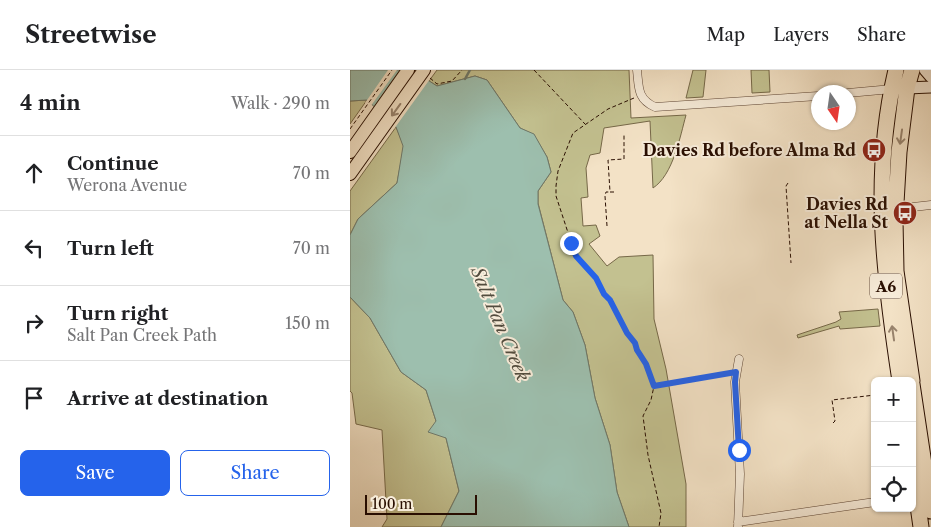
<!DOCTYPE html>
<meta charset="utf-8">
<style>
:root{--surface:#fff;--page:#f2f2f2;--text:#202124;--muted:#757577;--line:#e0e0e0;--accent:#2563eb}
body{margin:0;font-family:"Libre Caslon Text",serif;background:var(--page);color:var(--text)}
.controls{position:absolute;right:15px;bottom:15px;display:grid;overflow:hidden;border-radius:8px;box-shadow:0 1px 4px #0004}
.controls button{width:45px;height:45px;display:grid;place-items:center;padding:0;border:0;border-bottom:1px solid var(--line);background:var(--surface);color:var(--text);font:25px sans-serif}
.compass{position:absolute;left:461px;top:15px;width:45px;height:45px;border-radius:50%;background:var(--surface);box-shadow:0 1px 4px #0004;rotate:167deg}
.scale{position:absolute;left:15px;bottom:12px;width:112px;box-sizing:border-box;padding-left:5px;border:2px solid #290e01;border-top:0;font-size:14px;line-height:18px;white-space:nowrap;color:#290e01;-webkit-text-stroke:4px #f7ecda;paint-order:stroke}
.stop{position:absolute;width:15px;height:15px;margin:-11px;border:4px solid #2563eb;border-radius:50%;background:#fff}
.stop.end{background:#2563eb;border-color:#fff;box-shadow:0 1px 5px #0008}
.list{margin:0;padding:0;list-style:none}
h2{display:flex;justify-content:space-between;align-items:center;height:65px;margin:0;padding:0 20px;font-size:21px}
h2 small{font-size:16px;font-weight:400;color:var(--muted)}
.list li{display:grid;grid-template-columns:32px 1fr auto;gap:15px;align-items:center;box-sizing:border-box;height:75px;padding:0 20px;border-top:1px solid var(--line)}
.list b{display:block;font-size:19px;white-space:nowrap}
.list p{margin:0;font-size:16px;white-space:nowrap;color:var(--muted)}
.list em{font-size:16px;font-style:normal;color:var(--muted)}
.actions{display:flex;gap:10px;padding:15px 20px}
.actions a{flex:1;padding:11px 0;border:1px solid var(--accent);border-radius:8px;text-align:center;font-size:18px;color:var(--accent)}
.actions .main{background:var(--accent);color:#fff}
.icon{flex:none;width:28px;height:28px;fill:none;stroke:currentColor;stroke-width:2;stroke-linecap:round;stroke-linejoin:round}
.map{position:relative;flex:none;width:581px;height:457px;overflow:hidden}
header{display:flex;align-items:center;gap:30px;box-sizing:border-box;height:70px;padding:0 25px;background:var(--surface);border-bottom:1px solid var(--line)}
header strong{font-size:24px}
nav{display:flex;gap:28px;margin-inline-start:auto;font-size:18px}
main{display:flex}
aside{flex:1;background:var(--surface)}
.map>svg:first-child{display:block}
.green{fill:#c3c190;stroke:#766848}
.water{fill:#9dbfae;stroke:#6f7869}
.pier{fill:#f3e2c6}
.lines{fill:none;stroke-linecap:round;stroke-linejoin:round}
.stream{stroke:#6f7869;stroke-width:2.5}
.street-casing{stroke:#5c4332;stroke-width:9}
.secondary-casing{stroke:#290e01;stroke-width:13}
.primary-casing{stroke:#290e01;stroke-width:14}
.highway-casing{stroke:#290e01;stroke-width:17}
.path{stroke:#290e01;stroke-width:1;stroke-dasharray:4 2.5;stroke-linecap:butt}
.street{stroke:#f7ecda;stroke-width:8}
.secondary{stroke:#f7ecda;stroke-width:11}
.primary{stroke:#f3e2c6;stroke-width:12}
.highway{stroke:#f3e2c6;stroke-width:15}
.oneway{stroke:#98836d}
.route{stroke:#2563eb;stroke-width:6}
.labels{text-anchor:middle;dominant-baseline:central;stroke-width:4;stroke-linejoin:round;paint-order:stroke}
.shield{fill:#f7ecda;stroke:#675142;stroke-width:1}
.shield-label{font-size:15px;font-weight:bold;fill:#290e01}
.poi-label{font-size:16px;font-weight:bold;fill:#290e01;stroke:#f7ecda;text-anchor:end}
.water-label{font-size:18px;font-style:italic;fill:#524c3e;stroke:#f7ecda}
</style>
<header>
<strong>Streetwise</strong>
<nav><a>Map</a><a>Layers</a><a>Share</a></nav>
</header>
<main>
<aside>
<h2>4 min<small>Walk · 290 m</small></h2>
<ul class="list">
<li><svg class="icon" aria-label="ahead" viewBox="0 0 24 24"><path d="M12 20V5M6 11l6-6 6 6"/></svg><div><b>Continue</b><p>Werona Avenue</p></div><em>70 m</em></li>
<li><svg class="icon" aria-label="left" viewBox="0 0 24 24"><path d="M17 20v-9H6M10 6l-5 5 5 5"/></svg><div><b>Turn left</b></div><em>70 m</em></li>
<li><svg class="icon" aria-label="right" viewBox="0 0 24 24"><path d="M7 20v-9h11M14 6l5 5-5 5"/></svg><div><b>Turn right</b><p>Salt Pan Creek Path</p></div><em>150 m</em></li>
<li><svg class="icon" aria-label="arrive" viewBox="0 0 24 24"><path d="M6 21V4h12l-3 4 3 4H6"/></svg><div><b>Arrive at destination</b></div></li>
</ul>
<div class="actions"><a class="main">Save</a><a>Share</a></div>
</aside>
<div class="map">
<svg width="581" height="457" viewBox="0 0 581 457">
<rect width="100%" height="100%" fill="#f3e2c6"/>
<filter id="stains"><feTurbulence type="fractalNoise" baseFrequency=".004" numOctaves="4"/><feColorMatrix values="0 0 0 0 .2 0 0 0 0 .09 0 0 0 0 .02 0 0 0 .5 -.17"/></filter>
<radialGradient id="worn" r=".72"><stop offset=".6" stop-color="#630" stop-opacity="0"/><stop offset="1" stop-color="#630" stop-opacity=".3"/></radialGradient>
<path class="green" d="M87 0H279L281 48 336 45C330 67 323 105 303 118L300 51 254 58 250 83 240 85 236 98 238 127 231 128 233 156 246 155 250 166 239 174 257 196 269 187 303 185 304 249 316 299 336 414V457H279L267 422 260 375 245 328 235 275 223 242 213 230 188 133V121L201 102 197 87 184 65 170 58 137 10 125 6 87 16 79 11Z
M343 0H356L353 27 336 28Z
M401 0H419L420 22 402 23Z
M17 30 0 54V31Z
M46 57 54 76 47 113 8 149 0 165V121Z
M0 227 20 248 51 302 76 320 86 351 96 368 109 421 91 457H32L37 449 32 360 6 354 2 323 0 321Z
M528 239 530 256 490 259 489 256 448 268 447 265 486 252 491 249 489 242Z"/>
<path class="water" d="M0 0H62L87 16 125 6 137 10 170 58 184 64 197 87 201 102 188 121V134L213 230 223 242 235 275 245 328 260 375 267 422 279 457H91L109 421 96 368 78 362 86 351 76 320 51 302 20 248 0 227V165L8 149 47 113 53 76 46 57 17 30 0 31Z"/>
<path class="pier" d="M38 0H47L20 37 15 33Z
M50 0H66L80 9 44 59 23 39Z"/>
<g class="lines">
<path class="stream" d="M115 9 120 0"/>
<g class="street-casing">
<path id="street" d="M287 0C289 17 287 29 305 37L468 26
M498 23 542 19
M563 137 581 135
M388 452 525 432
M388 457 390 404 385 312 389 289"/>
</g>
<g class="secondary-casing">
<path id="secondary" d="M575 0 581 7
M557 18 581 17"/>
</g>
<g class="primary-casing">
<path id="primary" d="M0 82 58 0
M0 104 74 0"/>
</g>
<g class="highway-casing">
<path id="highway" d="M546 0C521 105 534 206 550 311
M562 311 546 201 545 150 549 82 557 18 562 0
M562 314 581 441
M562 394 571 457"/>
</g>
<path class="path" d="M184 0 235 54
M80 8 87 14 102 11 112 0
M284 28 258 39 223 63 208 101 206 116V126L226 187 246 208 253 224 261 230 277 263 285 273 287 280 296 294 304 316 301 330 293 346 298 385 311 443 309 457
M0 59 42 0
M438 113 436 116 441 193
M264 122H260L258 90 274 89V64
M257 156 255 126 256 122H260
M306 316 378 304
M483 353 485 351 482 330 525 325"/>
<use href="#street" class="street"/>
<use href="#secondary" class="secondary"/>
<use href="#primary" class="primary"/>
<use href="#highway" class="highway"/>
</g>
<defs><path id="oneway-shaft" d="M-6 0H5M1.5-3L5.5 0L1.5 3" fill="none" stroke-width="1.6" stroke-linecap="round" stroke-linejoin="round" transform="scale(1.25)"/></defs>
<g class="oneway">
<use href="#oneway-shaft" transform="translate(46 40) rotate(126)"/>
<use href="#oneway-shaft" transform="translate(551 67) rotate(98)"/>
<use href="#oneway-shaft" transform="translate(543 263) rotate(-98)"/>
</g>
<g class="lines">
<path class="route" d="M221 173 226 186 246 208 254 224 260 230 277 263 285 273 287 280 296 294 304 316 386 302 385 312 389 380"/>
</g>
<defs>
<g id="bus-disc" transform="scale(1.25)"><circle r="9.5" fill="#8f2418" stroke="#f7ecda"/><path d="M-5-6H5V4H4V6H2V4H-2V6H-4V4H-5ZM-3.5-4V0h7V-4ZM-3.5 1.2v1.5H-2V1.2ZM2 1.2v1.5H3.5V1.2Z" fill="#fff"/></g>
</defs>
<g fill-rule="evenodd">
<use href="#bus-disc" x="524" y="80"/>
<use href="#bus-disc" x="555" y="143"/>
</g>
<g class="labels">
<rect class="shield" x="520" y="203.5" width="32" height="25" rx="4"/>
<g class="shield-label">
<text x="536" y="216">A6</text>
</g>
<g class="poi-label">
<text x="506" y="80">Davies Rd before Alma Rd</text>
<text x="538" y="134">Davies Rd<tspan x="538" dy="18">at Nella St</tspan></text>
</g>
<g class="water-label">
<text transform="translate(150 254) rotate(67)">Salt Pan Creek</text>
</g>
</g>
<rect width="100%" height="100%" filter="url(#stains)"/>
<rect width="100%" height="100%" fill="url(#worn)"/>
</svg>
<div class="controls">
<button>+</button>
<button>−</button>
<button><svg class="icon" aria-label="locate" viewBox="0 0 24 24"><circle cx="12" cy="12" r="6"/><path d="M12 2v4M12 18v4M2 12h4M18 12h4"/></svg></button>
</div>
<svg class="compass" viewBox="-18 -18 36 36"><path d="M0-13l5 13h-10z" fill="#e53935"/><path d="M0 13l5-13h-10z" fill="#757577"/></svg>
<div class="scale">100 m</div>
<div class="stop" style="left:389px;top:380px"></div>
<div class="stop end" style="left:221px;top:173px"></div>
</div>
</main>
